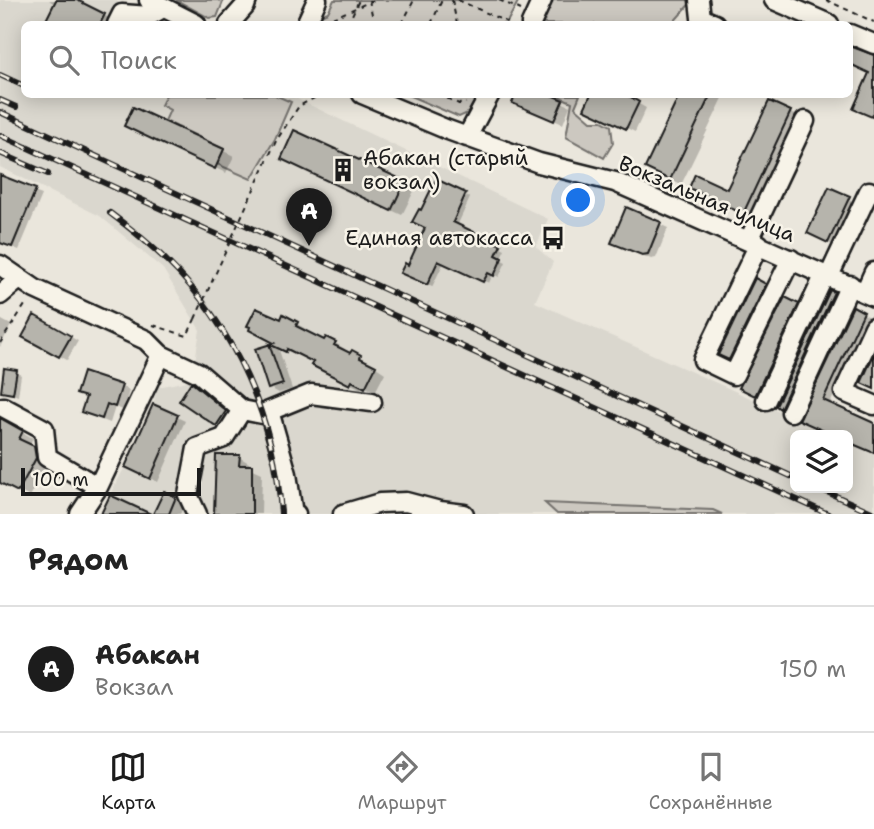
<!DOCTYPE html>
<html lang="ru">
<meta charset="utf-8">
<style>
:root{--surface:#fff;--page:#f6f6f6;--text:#222;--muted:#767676;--line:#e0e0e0;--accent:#1c1c1c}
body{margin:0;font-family:"Shantell Sans",sans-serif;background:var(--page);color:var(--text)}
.controls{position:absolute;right:21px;bottom:21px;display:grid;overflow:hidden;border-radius:10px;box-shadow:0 4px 18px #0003}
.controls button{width:63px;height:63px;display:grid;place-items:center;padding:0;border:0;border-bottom:2px solid var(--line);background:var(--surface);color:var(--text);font:35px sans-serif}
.scale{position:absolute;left:21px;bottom:18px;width:180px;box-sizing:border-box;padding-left:7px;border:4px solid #1c1c1c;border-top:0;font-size:19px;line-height:24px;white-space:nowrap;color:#1c1c1c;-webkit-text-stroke:5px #f7f3e8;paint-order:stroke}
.you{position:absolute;left:579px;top:201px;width:24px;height:24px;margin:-18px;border:5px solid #fff;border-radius:50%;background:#1a73e8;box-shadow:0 0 0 10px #1a73e833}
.badge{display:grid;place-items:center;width:46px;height:46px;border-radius:50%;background:var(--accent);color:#fff;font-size:23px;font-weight:700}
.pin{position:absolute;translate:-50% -58px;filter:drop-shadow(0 2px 4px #0008)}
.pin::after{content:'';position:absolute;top:37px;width:24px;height:21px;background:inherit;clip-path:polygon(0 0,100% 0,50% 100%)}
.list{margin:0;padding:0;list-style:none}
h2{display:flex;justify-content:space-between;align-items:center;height:91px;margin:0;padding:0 28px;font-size:30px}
h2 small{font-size:23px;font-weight:400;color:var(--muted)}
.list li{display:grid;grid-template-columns:46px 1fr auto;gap:21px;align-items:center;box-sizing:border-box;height:126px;padding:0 28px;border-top:2px solid var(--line)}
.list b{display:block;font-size:26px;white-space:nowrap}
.list p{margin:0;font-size:23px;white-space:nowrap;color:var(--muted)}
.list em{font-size:23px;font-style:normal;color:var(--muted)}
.icon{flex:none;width:38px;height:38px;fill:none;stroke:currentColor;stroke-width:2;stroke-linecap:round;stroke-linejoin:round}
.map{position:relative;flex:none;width:874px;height:514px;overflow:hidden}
.search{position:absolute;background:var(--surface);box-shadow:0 4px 18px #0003;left:21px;right:21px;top:21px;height:77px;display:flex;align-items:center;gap:18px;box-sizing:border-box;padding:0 24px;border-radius:10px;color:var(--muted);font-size:26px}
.sheet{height:217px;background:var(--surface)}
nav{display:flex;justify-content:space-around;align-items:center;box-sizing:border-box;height:98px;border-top:2px solid var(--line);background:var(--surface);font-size:19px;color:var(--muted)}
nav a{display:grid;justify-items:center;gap:4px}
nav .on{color:var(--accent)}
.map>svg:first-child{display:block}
.built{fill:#dad7ce}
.green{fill:#ccc8c0;stroke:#74726e;stroke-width:2}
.shadow{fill:#0003}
.building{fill:#b6b4ac;stroke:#1c1c1c;stroke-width:2}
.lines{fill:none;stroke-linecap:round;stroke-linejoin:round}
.minor-casing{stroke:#1c1c1c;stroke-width:23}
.path{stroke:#1c1c1c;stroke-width:2;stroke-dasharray:5 5;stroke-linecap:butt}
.minor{stroke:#f7f3e8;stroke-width:18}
.rail-casing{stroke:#1c1c1c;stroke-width:6}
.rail{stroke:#f7f3e8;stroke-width:3.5;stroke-dasharray:10;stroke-linecap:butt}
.path-bridge{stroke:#1c1c1c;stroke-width:2;stroke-dasharray:5 5;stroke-linecap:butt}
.labels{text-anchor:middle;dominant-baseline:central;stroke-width:5;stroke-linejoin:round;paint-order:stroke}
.poi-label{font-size:21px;fill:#1c1c1c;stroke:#f7f3e8;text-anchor:start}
.street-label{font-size:21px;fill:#1c1c1c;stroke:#f7f3e8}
</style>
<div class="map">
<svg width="874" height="514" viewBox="0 0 874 514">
<rect width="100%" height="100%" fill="#eae6dc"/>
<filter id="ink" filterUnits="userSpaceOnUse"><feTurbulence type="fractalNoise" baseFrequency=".0143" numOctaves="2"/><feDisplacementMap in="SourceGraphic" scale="14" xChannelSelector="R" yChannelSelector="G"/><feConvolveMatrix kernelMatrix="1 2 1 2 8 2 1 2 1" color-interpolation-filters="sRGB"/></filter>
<g filter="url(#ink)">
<path class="built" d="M0 0H114L149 16 144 24H24V94L289 95 548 219 536 247 553 262 535 302 833 435H795V488H848V442L874 453V514H99L125 467 150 478 178 415 153 404 158 387 192 380 200 330 163 269 100 216 0 167Z"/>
<path class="green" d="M176 0H219L223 2 217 17 209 18Z
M334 0H519L506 24H314L318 16 328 12Z
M542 0H693L672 24H530Z
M166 95H275L291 102 275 139 251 179 217 164 224 149 165 121 170 110 161 105Z
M408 95H482L470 112 459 117Z
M556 95H580L575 107 591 121H602L611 126 613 143 604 158 566 137 572 102Z
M545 503 713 510 722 514H557Z"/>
<path class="shadow" d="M49 0H73L115 21 113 24H46L56 5Z
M545 94 570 106 563 124 522 107Z
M621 94 646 108 635 132 594 112Z
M682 94H725L681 185 657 173Z
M134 109 234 156 226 173 136 132Z
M790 112 807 122 761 222 691 187 728 192Z
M295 133 415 189 402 215 294 165Z
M0 180 42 195 19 250 0 242Z
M437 181 470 198 457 226 505 249 500 259 506 262 499 277 493 274 489 283 444 262 432 287 407 275 408 267 427 227 422 212Z
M830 189 864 207 844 251 809 233Z
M627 209 668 228 656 258 651 259 621 246Z
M756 281 767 286 731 359 720 354Z
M831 292 835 294 783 408 778 405Z
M786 299 800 306 758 396 741 388Z
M853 309 870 317 830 404 874 424V453L848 441V435H836L808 423Z
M35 317 78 341 67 360 24 336Z
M284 317 306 329 305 332 325 342 327 339 335 343 345 349 344 352 361 357 385 373 375 392 362 385 361 389 323 370 315 362 278 347 292 389 279 393 270 388 257 350 277 343Z
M0 319 11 325 0 347Z
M16 372 21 375 18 396 3 391Z
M192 384 233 417 225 429 217 424Z
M122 386 129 391 123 410 115 407 110 423 83 412 87 398 78 393Z
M154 406 185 421 158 482 135 471Z
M0 420 33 438 29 446 45 454 46 464 30 497 0 482Z
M239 457 249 463V467L262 473 261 514H216Z
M175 498 185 504 180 514H155Z"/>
<path class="building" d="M56 0H77L105 14 100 24H44Z
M850 46 874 55V112L872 117 853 109 869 73 850 64Z
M516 94H549L563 100 554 121 512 103Z
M591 94H625L639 102 626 129 584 109Z
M680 94H711L670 180 645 168Z
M769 101 791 111 743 214 689 188 695 174 727 189Z
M133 107 224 149 215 169 124 126Z
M294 130 405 181 391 211 281 159Z
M0 175 36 189 12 247 0 243Z
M436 179 466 193 453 222 501 245 496 255 502 258 494 276 488 273 483 282 438 261 427 285 400 273 405 263 408 265 425 228 412 222 419 209 421 210Z
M829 187 850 196 828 243 807 233Z
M626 207 661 222 648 254 642 255 611 243Z
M755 278 766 284 729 360 718 355Z
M830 290 834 292 780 409 776 406Z
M785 297 799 304 755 396 739 388Z
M853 306 864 312 823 400 874 423V453L848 442V435H833L799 420Z
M256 308 281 319 283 314 298 322 296 326 324 340 326 337 336 342 334 345 350 353 352 350 361 355 360 358 376 366 365 388 352 381 350 385 311 365 313 362 287 349 286 352 269 344 283 384 268 389 255 349 274 343 249 330 250 327 247 326Z
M34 315 71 336 59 357 22 337Z
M874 354V389L861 383Z
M4 368 17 370 13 394 1 392Z
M83 372 122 385 115 407 107 404 102 419 81 412 86 397 76 394Z
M191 382 226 411 216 426 179 401Z
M153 404 178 415 150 479 125 467Z
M0 418 23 431 19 439 34 446 36 458 18 492 0 483Z
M216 455H240L239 465H252V514H214Z
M164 491 176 497 169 514H153Z
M110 495 151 514H101Z"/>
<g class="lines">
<g class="minor-casing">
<path id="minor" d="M149 0 196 24
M699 0 701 18 715 24
M774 0 829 24
M117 24 122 14 149 16 163 8
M229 24 245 6 247 0
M306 24 317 0
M531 24 542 0
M850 34 874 44
M362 94 448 130 539 163 615 182 874 297
M467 137 490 94
M749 240 805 121
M759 244 703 360 734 375 791 259
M0 265 35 289 146 340 161 355 98 487 80 514
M829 276 869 191
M865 292 874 272
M0 295 19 279
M874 327 844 392 874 405
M161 355 199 373 242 410 224 438 197 448 188 495 197 514
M766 400 825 274
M3 407 44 429 47 457 98 487
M242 410 262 414 311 394 372 402
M269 411 287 474 293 514H296
M791 412 850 285
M343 514 380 503 406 502 440 511 464 514"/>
</g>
<path class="path" d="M369 0 374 24
M452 0 457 24
M458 0 511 24
M499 0 521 10
M826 0 874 22
M323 22 374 0
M348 24 359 0
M402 24 414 0
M431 24 442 0
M438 94 459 104 466 103
M253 191 276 141 299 106 316 97
M153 325 187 336 195 319
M0 343 27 302"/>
<use href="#minor" class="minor"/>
<g class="rail-casing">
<path id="rail" d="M0 75 24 86
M0 100 16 107
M0 112 795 478
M0 135 828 514
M0 153 48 174
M110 213C130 228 149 243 167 261 234 326 276 421 281 514
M818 488 874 513"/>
</g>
<use href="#rail" class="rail"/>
<path class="path-bridge" d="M195 319 253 191"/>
</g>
</g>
<defs>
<g id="building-bare" transform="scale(1.89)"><path d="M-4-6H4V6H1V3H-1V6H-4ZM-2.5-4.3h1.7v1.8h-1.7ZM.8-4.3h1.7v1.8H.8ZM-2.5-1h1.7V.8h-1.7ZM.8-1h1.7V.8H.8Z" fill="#1c1c1c" stroke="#f7f3e8" stroke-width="2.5" paint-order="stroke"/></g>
<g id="bus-bare" transform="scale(1.89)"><path d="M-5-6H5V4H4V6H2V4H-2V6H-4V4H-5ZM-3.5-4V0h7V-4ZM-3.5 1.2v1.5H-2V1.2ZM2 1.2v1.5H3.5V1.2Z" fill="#1c1c1c" stroke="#f7f3e8" stroke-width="2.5" paint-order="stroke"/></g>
</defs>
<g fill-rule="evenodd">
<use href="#building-bare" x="343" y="170"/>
<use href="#bus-bare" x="553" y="238"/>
</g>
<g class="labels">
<g class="poi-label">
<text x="363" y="158">Абакан (старый<tspan x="363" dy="24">вокзал)</tspan></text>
<text x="533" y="238" text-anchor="end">Единая автокасса</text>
</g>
<g class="street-label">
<text transform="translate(707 199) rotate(23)">Вокзальная улица</text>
</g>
</g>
</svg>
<div class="controls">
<button><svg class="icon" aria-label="layers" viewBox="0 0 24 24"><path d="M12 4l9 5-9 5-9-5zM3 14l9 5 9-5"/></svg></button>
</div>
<div class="scale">100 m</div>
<div class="you"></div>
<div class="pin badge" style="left:309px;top:246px">A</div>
<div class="search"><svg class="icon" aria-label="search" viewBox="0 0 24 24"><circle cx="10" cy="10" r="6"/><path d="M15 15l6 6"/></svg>Поиск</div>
</div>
<section class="sheet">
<h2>Рядом<small></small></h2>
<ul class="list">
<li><span class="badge">A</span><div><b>Абакан</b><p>Вокзал</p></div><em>150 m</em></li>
</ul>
</section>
<nav>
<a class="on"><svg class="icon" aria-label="map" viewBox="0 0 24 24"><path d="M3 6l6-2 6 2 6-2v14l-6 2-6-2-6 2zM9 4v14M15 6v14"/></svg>Карта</a>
<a><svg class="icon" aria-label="directions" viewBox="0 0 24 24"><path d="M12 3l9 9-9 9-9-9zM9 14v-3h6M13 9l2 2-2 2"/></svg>Маршрут</a>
<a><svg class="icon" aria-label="saved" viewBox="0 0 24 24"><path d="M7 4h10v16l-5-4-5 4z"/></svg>Сохранённые</a>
</nav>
